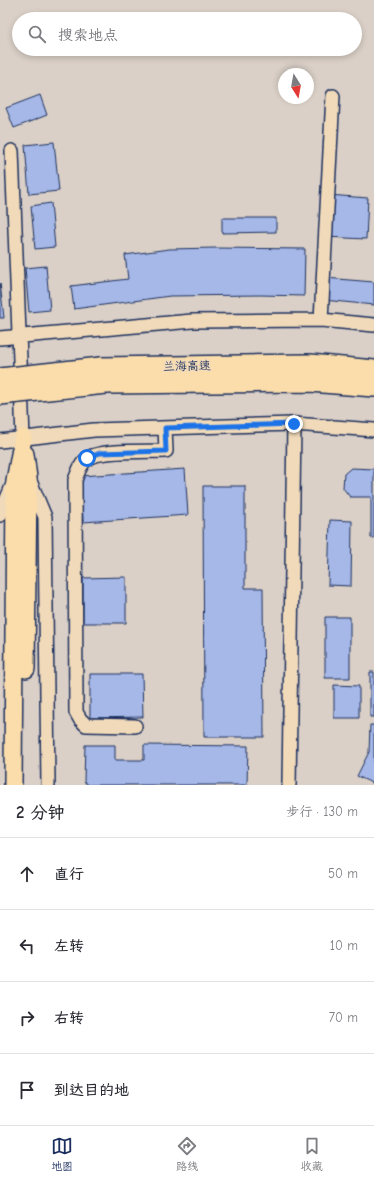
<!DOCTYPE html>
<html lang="zh">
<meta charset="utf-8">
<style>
:root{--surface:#fff;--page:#f2f2f3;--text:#2b2b33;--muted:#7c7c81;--line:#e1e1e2;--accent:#1b2f5e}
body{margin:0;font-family:"Comic Neue","LXGW WenKai TC",sans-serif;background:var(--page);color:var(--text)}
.compass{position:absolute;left:278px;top:68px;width:36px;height:36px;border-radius:50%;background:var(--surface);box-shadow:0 2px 6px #0003;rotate:169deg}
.stop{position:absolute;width:12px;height:12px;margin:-9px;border:3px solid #1a73e8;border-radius:50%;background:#fff}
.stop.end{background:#1a73e8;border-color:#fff;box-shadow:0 1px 4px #0008}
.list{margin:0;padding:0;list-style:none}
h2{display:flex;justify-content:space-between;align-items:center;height:52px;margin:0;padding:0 16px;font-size:17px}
h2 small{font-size:13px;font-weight:400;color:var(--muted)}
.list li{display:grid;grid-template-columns:26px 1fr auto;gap:12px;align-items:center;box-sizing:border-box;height:72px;padding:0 16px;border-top:1px solid var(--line)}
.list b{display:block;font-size:15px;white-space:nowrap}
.list em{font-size:13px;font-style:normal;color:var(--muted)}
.icon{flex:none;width:22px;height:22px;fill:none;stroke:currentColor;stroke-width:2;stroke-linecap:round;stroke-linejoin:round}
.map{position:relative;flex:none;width:374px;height:785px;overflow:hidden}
.search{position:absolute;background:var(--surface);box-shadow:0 2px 6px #0003;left:12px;right:12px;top:12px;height:44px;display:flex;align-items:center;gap:10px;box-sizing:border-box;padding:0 14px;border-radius:22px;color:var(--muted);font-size:15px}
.sheet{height:340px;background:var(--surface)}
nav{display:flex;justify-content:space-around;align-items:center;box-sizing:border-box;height:56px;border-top:1px solid var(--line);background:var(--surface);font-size:11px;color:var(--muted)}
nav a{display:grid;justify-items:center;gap:2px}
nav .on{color:var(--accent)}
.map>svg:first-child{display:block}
.building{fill:#a6b8e7;stroke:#1b2f5e}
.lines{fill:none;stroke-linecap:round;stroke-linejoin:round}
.minor-casing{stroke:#1b2f5e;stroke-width:16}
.major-casing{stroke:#1b2f5e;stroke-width:20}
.highway-casing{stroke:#1b2f5e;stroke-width:22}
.minor{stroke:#f1dab9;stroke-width:13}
.major{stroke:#fbddab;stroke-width:17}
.highway{stroke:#fbddab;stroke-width:19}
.highway-bridge-casing{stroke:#1b2f5e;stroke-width:22;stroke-linecap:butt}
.highway-bridge{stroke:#fbddab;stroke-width:19}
.route{stroke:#1a73e8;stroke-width:5}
.labels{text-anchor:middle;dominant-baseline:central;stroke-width:3;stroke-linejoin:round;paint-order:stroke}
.street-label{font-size:12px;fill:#1b2f5e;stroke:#f1dab9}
</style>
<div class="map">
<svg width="374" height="785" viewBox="0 0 374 785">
<rect width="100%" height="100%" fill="#dad0c7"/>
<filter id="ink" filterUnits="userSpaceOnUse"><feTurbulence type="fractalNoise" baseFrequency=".025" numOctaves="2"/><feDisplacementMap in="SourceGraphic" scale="8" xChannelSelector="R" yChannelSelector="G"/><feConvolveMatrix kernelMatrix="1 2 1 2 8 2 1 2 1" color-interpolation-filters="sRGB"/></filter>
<g filter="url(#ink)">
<path class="building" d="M40 95 47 115 14 128 6 108Z
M54 142 59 191 29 194 25 145Z
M328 195 368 198 366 239 325 237Z
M51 203 55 247 35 249 31 206Z
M222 218H276V232L222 233Z
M215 248 305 249 304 296 260 295 170 296 74 309 71 286 128 279 125 255 169 249Z
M46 266 50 310 29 312 25 268Z
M325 278 374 282V305L323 300Z
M0 283 4 318H0Z
M351 468 374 469V538H371V497H350L343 488 344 474Z
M185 469 188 515 83 522 81 476Z
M203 486H245V588H263L264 737H204Z
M330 520 352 521 351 586 328 585Z
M126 577V623H83V578Z
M325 617H350V678H325Z
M370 672H374V717H370Z
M90 674H142L143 717 90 718Z
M334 685 359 686V718H334Z
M370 725H374V784L357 776 369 752Z
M85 745H115V760H144V745L248 746 247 785H87L84 781Z"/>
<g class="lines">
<g class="minor-casing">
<path id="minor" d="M12 151 23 438
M321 320 333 96
M0 338 192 321 321 320 374 325
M0 441 94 430 294 424 374 430
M30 481 45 517 48 785
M0 515 13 484
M135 726 86 725 80 719 76 712 75 480C78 473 80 464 87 459 98 449 150 452 166 451L165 428
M289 785 294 424"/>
</g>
<g class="major-casing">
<path id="major" d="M25 454 28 478 26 669
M13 785 15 481 23 438"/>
</g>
<g class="highway-casing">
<path id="highway" d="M101 367 310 364 374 370
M106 384 310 382 374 387"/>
</g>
<use href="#minor" class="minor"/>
<use href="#major" class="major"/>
<use href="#highway" class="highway"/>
<g class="highway-bridge-casing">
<path id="highway-bridge" d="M0 378 101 367
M0 395 106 384"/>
</g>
<use href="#highway-bridge" class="highway-bridge"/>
</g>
</g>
<g class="lines" filter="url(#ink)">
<path class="route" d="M87 458 100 453 166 451 165 428 294 424"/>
</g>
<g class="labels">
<g class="street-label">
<text transform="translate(187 366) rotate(-1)">兰海高速</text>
</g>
</g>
</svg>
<svg class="compass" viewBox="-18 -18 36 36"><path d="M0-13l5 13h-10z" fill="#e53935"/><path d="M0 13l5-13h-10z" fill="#7c7c81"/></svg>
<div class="stop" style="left:87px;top:458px"></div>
<div class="stop end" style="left:294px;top:424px"></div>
<div class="search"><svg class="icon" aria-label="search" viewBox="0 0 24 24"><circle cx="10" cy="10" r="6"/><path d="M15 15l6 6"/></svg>搜索地点</div>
</div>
<section class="sheet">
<h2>2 分钟<small>步行 · 130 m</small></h2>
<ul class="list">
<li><svg class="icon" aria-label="ahead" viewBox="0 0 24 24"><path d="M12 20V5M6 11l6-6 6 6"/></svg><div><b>直行</b></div><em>50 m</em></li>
<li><svg class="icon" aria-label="left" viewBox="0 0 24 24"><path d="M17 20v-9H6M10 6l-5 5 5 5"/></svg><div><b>左转</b></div><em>10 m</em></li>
<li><svg class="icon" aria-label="right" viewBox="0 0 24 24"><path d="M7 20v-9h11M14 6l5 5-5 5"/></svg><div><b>右转</b></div><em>70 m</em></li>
<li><svg class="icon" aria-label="arrive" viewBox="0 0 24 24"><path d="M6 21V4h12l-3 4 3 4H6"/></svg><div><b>到达目的地</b></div></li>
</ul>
</section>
<nav>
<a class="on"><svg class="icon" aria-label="map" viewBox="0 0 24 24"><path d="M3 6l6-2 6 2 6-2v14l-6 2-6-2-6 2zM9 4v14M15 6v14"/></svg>地图</a>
<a><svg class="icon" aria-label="directions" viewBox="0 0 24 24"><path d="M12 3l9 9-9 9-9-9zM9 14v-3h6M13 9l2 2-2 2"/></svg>路线</a>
<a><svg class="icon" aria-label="saved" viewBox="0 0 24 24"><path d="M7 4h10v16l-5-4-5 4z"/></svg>收藏</a>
</nav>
